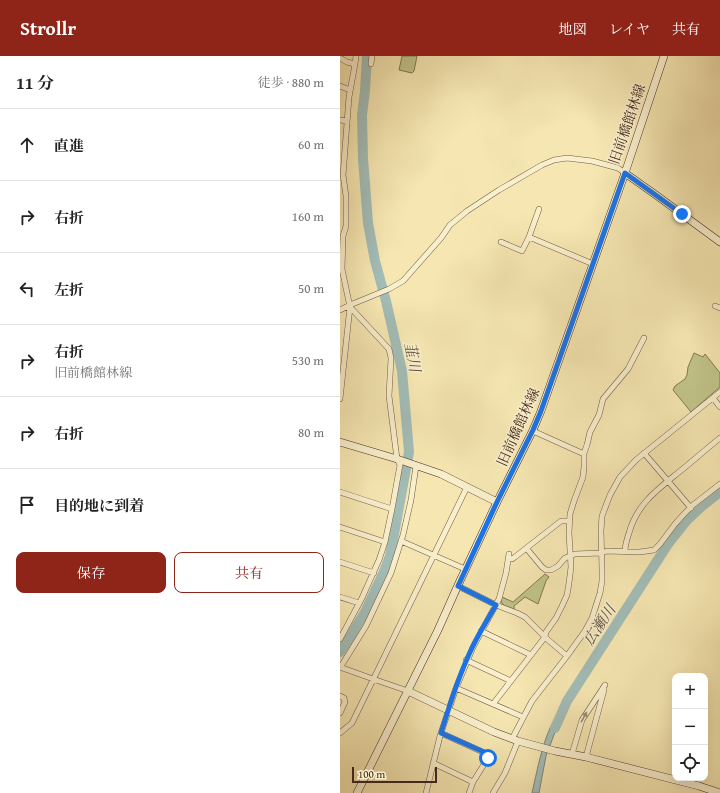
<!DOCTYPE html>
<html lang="ja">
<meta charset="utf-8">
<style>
:root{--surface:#fff;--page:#f2f2f2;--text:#222;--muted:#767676;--line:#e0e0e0;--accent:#8f2418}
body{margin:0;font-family:"Gentium Book Plus","Noto Serif JP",serif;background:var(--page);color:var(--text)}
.controls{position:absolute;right:12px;bottom:12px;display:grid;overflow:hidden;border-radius:8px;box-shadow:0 4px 16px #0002}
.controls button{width:36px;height:36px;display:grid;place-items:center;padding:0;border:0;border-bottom:1px solid var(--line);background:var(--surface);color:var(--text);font:20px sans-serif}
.scale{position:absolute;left:12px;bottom:10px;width:85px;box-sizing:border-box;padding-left:4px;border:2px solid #462b1c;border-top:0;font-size:11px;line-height:14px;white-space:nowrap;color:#462b1c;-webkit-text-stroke:3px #f9efcd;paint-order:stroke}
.stop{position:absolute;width:12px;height:12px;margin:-9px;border:3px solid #1a73e8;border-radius:50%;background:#fff}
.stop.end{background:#1a73e8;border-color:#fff;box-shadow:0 1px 4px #0008}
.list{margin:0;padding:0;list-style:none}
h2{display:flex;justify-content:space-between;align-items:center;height:52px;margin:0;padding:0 16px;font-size:17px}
h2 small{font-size:13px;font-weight:400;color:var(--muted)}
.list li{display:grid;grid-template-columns:26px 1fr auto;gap:12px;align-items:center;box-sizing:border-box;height:72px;padding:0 16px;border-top:1px solid var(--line)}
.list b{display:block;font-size:15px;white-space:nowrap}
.list p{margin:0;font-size:13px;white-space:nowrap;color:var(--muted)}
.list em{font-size:13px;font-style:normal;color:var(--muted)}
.actions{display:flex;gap:8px;padding:12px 16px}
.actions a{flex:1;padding:9px 0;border:1px solid var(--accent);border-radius:8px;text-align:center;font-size:14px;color:var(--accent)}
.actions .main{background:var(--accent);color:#fff}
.icon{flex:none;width:22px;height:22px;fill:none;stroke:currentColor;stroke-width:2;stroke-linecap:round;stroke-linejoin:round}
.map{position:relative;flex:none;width:380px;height:737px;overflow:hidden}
header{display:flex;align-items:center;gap:24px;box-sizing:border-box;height:56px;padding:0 20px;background:var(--accent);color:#fff}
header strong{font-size:19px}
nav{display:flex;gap:22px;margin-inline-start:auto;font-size:14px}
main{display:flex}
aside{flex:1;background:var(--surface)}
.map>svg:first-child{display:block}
.green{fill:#c1c489;stroke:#847852}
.water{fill:#a2bdb7;stroke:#7d8379}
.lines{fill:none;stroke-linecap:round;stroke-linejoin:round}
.river{stroke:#a2bdb7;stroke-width:10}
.street-casing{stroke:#725a42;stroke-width:6}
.secondary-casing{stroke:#462b1c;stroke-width:8}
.street{stroke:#f9efcd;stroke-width:5}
.secondary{stroke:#f9efcd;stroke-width:7}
.oneway{fill:#a08d74}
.route{stroke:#1a73e8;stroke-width:5}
.labels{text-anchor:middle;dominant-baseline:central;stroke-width:3;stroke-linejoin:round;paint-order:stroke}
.street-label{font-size:14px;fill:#462b1c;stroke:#f9efcd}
.water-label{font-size:15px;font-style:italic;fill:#5d5043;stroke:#f9efcd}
</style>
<header>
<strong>Strollr</strong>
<nav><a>地図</a><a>レイヤ</a><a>共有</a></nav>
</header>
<main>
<aside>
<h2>11 分<small>徒歩 · 880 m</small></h2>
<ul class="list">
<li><svg class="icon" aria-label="ahead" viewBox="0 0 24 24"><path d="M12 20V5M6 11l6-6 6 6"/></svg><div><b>直進</b></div><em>60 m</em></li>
<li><svg class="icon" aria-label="right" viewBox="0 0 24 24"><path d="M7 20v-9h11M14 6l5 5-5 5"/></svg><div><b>右折</b></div><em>160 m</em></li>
<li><svg class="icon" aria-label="left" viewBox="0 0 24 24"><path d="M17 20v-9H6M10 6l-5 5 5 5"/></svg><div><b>左折</b></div><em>50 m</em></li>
<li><svg class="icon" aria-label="right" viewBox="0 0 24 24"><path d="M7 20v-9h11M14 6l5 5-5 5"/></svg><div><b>右折</b><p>旧前橋館林線</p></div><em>530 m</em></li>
<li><svg class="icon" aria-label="right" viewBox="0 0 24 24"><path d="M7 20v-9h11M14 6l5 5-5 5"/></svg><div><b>右折</b></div><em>80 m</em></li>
<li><svg class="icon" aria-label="arrive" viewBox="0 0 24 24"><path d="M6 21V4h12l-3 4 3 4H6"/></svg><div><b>目的地に到着</b></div></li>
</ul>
<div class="actions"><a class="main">保存</a><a>共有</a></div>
</aside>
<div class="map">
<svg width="380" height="737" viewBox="0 0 380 737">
<rect width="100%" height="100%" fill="#f6e7b2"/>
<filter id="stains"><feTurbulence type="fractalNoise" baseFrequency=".005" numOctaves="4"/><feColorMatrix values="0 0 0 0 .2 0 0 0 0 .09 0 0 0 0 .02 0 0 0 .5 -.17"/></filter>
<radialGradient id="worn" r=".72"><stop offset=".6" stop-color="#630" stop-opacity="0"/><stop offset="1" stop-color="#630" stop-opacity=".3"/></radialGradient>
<path class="green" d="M62 0H77L74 15 72 17 59 14Z
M354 297 363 301 365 298 380 317V331L351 356 333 334 335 330 345 323 347 319 348 311Z
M205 518 209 521 206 525 198 548 185 541 174 550V554L163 549 161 545 162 541 173 546Z"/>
<path class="water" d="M219 659 220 663 206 700 199 737H192C197 715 201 693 210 672 213 667 214 662 219 659Z"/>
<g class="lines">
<path class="river" d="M0 596 10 581 25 556 43 518 50 500 69 396 62 315 46 245 35 205 28 167 23 103 22 59 25 35 27 0
M215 672 227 645 328 488 348 463 362 450 380 436"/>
<g class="street-casing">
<path id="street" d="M0 2 7 6 15 8
M31 8 32 0
M0 30 10 34
M0 64 7 65
M189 181 253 208
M161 186 182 195 189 181 199 153
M375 250 380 252
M0 254 10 249 49 233 63 225 101 182 110 169 127 155 159 134 202 109 214 104 227 102 252 105 278 112 285 117
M373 342 380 351
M0 343 10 251
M193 375 244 398
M304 397 351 452
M0 436 52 453
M0 471 45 486
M61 485 125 513
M187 493 202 511 206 514H211L218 510 225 502 235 498 261 497 267 495 300 496 314 494 320 488 335 468 344 458 353 449 380 428
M285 495C285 489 287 483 289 477 297 448 317 434 339 416 353 405 366 393 380 382
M168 502 172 503 175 501 221 465H230
M0 506 34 517
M118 530 156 549 177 557 185 561 207 583 227 600
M0 541 19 547
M141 575 191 599
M0 583 22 542 39 504 45 486 52 453 60 409 57 403 49 340 51 302 49 293 10 251 2 213 3 180 6 170V140L3 119 9 41 15 8 16 0
M126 604 171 625
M0 611 33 623 68 635
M0 612 26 570 51 517 63 479 71 444 76 410
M116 632 183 661
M0 640 4 642 5 646 0 657
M153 648 205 581 206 576 216 562 222 550 227 539 229 527 231 511 229 477 230 458 234 445 243 421 244 411V397L247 389 250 376 259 359 263 343 288 313 304 282
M0 677 12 667 127 431
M101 677 145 697 148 702 133 726 129 737
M172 683 192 645 227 600 245 575 252 562 260 537 262 525V513L261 475 262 460 270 439 280 421 296 404 380 336
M232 698 242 664 265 629
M246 701 264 634
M93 707 133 726
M86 737 100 680 116 632 133 591 159 543 166 517 169 498
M153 737 165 717 178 685"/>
</g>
<g class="secondary-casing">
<path id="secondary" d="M285 117 316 139 380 186
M0 386 57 403 101 418 157 446
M68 635 154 676 178 685 215 695 246 701 359 730 380 737
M17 737 98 574 119 527 157 446 193 374 201 355 285 117 324 0"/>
</g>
<use href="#street" class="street"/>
<use href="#secondary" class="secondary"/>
</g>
<defs><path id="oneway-solid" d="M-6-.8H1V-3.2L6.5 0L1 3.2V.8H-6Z"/></defs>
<use class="oneway" href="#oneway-solid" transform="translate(244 661) rotate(-61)"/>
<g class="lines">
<path class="route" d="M148 702 146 697 101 677C110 648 119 619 132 592 139 577 148 563 156 549L118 530 157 446 193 374 201 355 285 117 342 158"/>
</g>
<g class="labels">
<g class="street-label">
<text transform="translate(287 68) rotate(-71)">旧前橋館林線</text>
<text transform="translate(178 371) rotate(-66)">旧前橋館林線</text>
</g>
<g class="water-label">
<text transform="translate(73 301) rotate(79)">韮川</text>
<text transform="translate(259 569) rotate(-57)">広瀬川</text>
</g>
</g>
<rect width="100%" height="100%" filter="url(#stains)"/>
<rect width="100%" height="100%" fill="url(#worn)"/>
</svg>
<div class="controls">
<button>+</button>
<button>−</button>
<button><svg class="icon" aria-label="locate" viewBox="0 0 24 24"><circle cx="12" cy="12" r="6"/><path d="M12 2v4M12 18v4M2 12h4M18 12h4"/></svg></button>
</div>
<div class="scale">100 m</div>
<div class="stop" style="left:148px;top:702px"></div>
<div class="stop end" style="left:342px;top:158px"></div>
</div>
</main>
